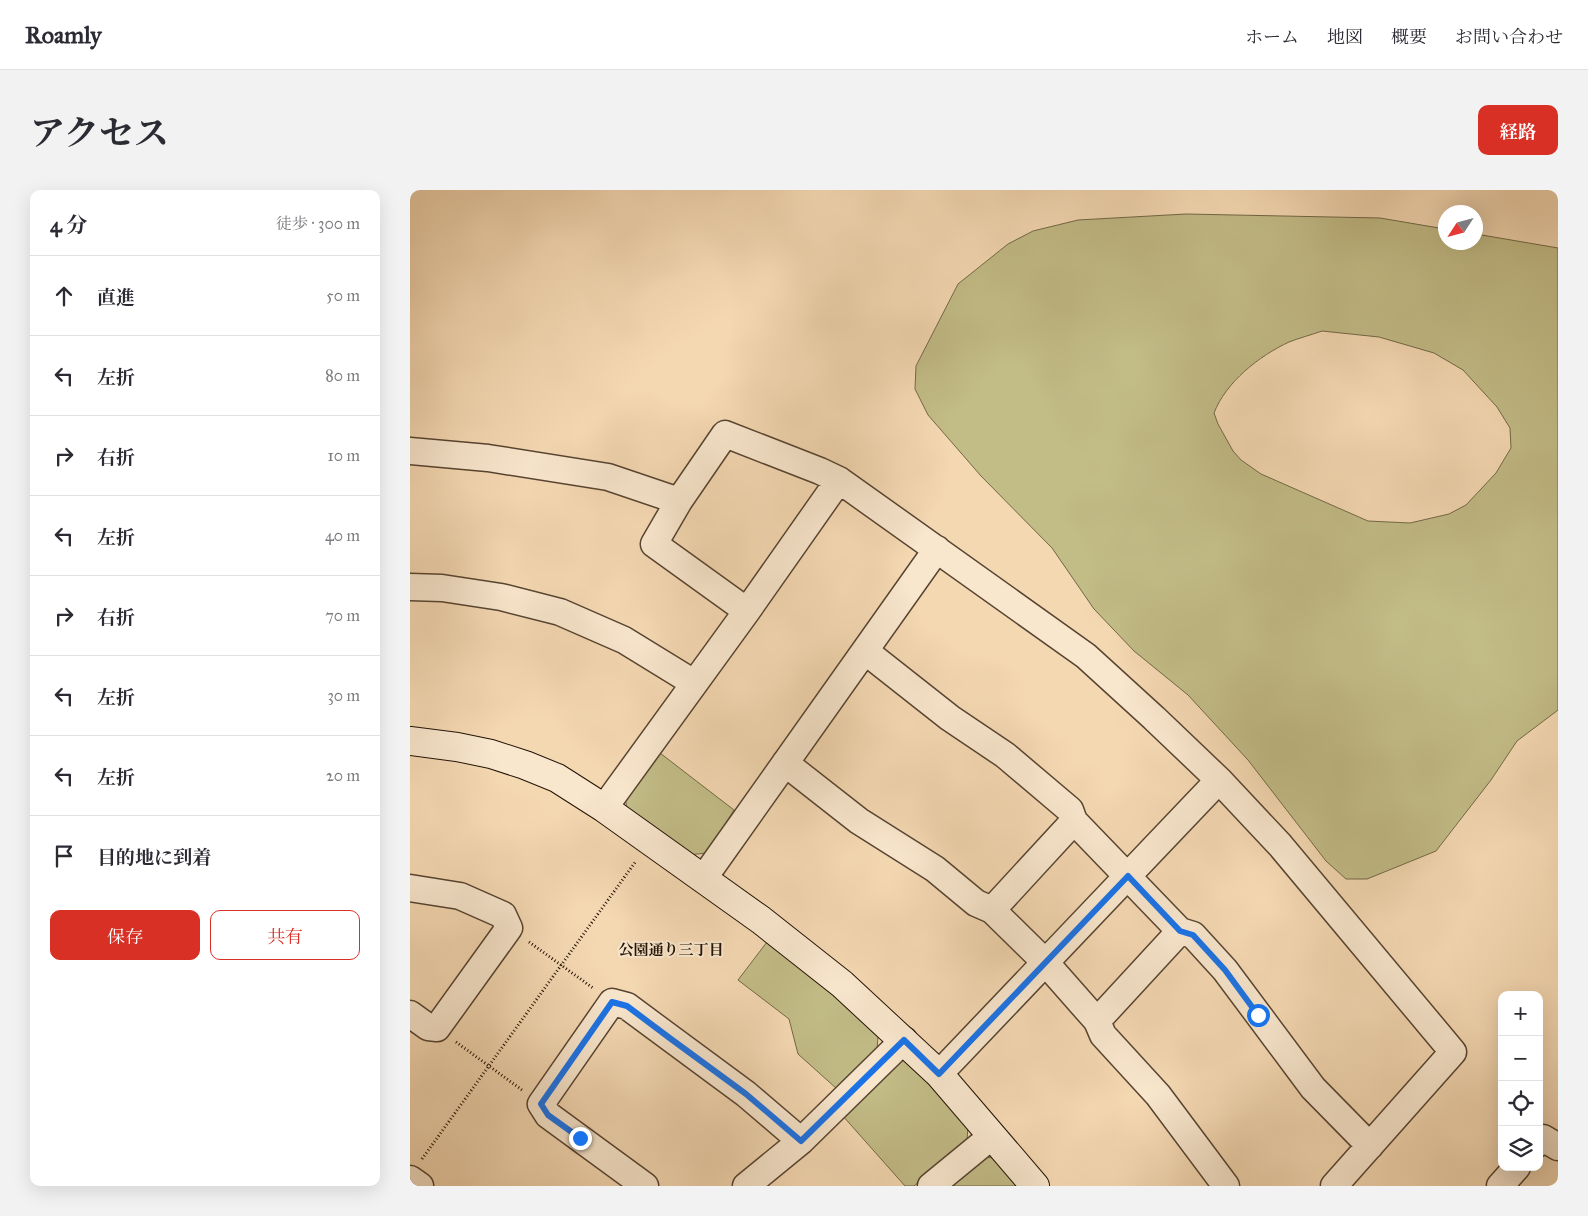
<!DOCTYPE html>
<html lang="ja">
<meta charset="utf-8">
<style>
:root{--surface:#fff;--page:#f2f2f3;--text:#2b2b33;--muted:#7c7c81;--line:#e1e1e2;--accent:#d93025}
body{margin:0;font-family:"IM FELL Great Primer","Noto Serif JP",serif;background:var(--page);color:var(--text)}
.controls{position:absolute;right:15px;bottom:15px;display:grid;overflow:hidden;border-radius:10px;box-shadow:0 5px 20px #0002}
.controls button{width:45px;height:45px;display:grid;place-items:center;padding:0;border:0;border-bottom:1px solid var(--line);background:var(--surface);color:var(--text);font:25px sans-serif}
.compass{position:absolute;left:1028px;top:15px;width:45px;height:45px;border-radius:50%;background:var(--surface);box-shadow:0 5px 20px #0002;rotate:234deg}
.stop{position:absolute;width:15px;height:15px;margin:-11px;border:4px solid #1a73e8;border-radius:50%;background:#fff}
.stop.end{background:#1a73e8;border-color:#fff;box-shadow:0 1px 5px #0008}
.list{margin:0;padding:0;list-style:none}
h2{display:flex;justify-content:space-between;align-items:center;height:65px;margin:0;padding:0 20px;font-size:21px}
h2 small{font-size:16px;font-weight:400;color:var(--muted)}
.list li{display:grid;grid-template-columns:32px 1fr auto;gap:15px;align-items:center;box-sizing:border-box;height:80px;padding:0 20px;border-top:1px solid var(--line)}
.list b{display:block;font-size:19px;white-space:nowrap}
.list em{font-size:16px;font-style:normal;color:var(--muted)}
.actions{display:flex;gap:10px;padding:15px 20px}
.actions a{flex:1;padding:11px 0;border:1px solid var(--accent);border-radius:10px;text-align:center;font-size:18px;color:var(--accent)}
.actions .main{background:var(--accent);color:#fff}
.icon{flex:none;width:28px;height:28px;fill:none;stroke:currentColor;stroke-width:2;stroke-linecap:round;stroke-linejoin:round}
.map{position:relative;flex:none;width:1148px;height:996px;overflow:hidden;border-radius:10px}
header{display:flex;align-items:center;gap:30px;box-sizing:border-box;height:70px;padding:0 25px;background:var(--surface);border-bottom:1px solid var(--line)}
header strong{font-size:24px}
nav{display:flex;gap:28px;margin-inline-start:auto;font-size:18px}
.intro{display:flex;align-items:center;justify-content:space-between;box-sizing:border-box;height:120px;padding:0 30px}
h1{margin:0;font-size:35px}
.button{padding:12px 22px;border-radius:10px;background:var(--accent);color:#fff;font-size:18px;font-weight:700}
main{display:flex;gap:30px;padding:0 30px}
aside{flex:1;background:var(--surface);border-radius:10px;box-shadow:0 5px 20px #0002}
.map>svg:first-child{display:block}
.green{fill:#c2bc87;stroke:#726846;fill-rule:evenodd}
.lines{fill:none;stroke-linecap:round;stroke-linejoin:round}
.street-casing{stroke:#574431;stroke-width:29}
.secondary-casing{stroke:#231306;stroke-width:30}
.path{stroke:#231306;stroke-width:3;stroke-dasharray:1 2.5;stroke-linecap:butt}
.street{stroke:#f8e6cd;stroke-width:26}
.secondary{stroke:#f8e6cd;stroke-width:28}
.route{stroke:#1a73e8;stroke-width:6}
.labels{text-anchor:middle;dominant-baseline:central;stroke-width:4;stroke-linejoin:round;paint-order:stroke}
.neighbourhood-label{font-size:15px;font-weight:bold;fill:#231306;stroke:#f8e6cd}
</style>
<header>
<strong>Roamly</strong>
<nav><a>ホーム</a><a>地図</a><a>概要</a><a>お問い合わせ</a></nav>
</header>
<div class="intro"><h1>アクセス</h1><a class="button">経路</a></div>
<main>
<aside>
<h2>4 分<small>徒歩 · 300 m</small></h2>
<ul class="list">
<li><svg class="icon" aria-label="ahead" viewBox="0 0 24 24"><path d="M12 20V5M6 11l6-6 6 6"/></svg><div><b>直進</b></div><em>50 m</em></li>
<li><svg class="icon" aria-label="left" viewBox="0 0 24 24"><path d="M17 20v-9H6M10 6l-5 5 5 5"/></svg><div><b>左折</b></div><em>80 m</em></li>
<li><svg class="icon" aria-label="right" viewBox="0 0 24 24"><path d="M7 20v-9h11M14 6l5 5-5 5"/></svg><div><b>右折</b></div><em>10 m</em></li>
<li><svg class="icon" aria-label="left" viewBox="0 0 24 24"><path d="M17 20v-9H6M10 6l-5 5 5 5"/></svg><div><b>左折</b></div><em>40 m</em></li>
<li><svg class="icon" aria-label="right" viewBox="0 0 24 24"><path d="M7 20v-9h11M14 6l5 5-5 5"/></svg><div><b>右折</b></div><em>70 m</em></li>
<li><svg class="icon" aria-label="left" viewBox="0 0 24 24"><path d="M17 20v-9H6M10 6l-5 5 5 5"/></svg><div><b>左折</b></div><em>30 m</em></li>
<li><svg class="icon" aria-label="left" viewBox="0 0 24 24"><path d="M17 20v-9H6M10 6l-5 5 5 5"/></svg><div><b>左折</b></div><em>20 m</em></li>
<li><svg class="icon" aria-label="arrive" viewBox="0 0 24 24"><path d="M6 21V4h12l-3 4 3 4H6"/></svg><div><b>目的地に到着</b></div></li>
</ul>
<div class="actions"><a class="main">保存</a><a>共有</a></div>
</aside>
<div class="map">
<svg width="1148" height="996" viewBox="0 0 1148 996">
<rect width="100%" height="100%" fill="#f4d8b2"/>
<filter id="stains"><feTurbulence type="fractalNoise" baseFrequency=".004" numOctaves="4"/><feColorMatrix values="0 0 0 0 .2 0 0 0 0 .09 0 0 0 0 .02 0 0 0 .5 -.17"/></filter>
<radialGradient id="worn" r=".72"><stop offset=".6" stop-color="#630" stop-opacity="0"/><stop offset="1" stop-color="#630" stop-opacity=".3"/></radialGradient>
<path class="green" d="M776 24 970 28 1035 39 1036 52H1066V44L1148 58V520L1107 551 1081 590 1026 661 957 689H936L916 671 838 570 778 505 724 461 684 419 642 358 571 286 518 225 505 199 506 176 548 94 598 54 623 41 668 30ZM912 141 969 147 1024 163 1053 180 1087 217 1100 238 1101 258 1086 283 1056 315 1039 324 1000 333 958 331 851 284 831 270 823 261 808 234 804 223C816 192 849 166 879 152 889 148 901 145 912 141Z
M250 563 324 620 297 663 278 665 218 624 215 607Z
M357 752 417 796 468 847 467 859 427 899 388 864 379 829 328 790Z
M497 870 558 936 557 951 504 996H495L432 925 484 872Z
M573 967 584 968 608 996H536Z"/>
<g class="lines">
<g class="street-casing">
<path id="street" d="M0 261 78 268 198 287 269 311
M0 397 32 398 91 407 150 422 214 450 284 493
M337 421 244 354 269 311 315 244 410 281 429 290 676 466 744 528 809 590 870 655 1043 862 924 996
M375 573 449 631 525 679 566 713 582 720 664 631 660 620 595 565 540 528 455 461
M194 618 337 421 429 290
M664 631 770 741
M293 689 527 359
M0 698 50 706 93 725 99 738 27 838 18 837 0 824
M582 720 635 772 687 831
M529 884 809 590
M1129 953 1133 948 1148 957
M0 989 10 996
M235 996 138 925 131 914 202 812 217 816 336 904 391 951
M336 996 391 951 494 850
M521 996 582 946
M816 996 748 905 693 845 687 831 770 741 783 745 815 780 903 898 960 956
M1090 996 1107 977"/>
</g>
<g class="secondary-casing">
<path id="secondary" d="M0 551 47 557 81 564 115 575 147 588 194 618 351 730 432 794 529 884 625 996"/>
</g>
<path class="path" d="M119 752 183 798
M46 852 112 900
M12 969 226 671"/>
<use href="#street" class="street"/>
<use href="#secondary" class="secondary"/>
</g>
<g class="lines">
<path class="route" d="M170 948 138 925 131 914 202 812 217 816 261 849 336 904 391 951 494 850 529 884 718 686 770 741 783 745 815 780 848 825"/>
</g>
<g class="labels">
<g class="neighbourhood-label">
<text x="261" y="760">公園通り三丁目</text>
</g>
</g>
<rect width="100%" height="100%" filter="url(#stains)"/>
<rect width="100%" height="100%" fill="url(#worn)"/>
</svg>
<div class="controls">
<button>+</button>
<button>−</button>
<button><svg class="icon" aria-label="locate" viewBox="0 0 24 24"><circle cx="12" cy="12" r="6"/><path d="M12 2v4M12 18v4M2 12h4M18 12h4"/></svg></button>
<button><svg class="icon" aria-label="layers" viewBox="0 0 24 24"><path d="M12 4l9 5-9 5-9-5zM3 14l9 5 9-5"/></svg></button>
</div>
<svg class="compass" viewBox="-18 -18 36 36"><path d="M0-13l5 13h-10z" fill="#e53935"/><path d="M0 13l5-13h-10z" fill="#7c7c81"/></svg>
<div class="stop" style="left:848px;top:825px"></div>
<div class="stop end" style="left:170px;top:948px"></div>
</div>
</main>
